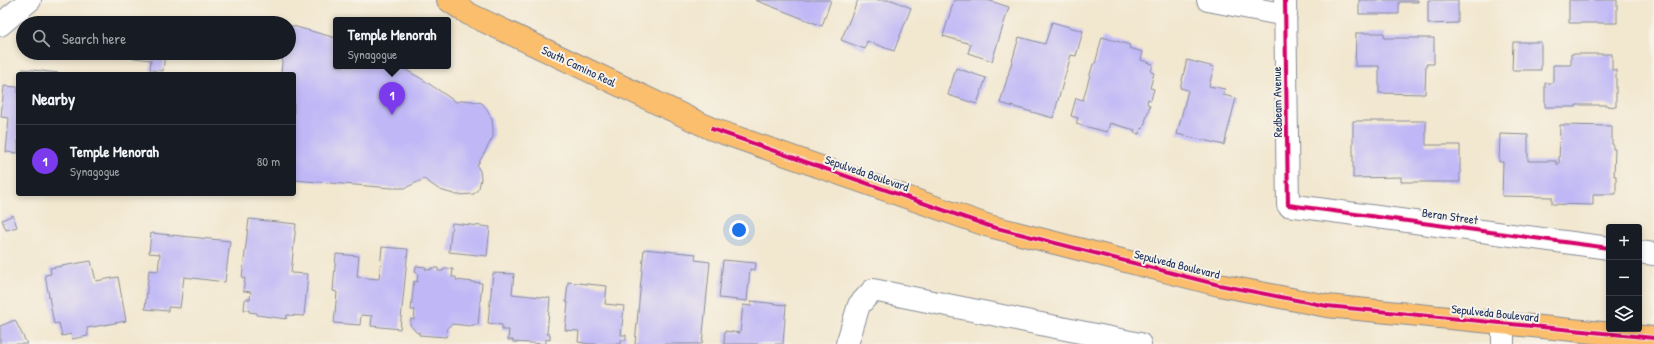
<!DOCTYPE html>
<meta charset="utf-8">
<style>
:root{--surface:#171b24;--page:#20242c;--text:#f1f3f6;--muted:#9ea1a6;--line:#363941;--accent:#7c3aed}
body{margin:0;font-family:"Patrick Hand",sans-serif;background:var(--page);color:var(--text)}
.controls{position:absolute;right:12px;bottom:12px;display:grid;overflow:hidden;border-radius:4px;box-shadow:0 2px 6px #0003}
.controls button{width:36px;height:36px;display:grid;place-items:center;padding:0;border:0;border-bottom:1px solid var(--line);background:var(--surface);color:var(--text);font:20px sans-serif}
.you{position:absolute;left:739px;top:230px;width:14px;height:14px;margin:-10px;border:3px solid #fff;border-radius:50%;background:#1a73e8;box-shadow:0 0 0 6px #1a73e833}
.badge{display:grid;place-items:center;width:26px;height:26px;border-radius:50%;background:var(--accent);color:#fff;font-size:13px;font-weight:700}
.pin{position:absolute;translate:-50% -33px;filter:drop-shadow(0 1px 2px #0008)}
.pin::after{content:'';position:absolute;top:21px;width:14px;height:12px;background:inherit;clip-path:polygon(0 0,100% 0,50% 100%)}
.popup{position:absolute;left:333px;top:17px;width:118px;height:52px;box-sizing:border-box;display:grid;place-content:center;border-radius:4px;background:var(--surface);filter:drop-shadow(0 1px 3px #0005);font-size:13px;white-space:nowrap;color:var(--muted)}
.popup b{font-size:15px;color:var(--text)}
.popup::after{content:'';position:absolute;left:50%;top:100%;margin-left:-8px;border:8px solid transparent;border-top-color:var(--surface)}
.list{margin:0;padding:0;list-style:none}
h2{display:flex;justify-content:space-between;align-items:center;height:52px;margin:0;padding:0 16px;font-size:17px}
h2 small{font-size:13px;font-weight:400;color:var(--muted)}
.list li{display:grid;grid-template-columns:26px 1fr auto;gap:12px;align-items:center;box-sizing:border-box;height:72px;padding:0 16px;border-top:1px solid var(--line)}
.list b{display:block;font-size:15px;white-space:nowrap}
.list p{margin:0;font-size:13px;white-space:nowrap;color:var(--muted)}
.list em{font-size:13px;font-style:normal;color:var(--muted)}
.icon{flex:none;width:22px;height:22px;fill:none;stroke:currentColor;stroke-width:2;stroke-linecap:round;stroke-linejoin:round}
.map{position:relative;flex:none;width:1654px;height:344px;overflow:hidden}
.search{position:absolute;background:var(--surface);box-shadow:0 2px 6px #0003;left:16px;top:16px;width:280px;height:44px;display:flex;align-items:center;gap:10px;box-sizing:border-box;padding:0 14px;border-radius:22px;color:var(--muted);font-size:15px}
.panel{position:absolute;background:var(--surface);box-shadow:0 2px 6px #0003;left:16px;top:72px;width:280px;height:124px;border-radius:4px}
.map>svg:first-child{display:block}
.building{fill:#c0b8f6}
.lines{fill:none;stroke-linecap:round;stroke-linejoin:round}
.minor-casing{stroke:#868b96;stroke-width:24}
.major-casing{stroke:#868b96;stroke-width:24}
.minor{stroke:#fff;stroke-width:22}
.major{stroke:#fabe6d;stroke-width:22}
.cycleway-casing{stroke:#f7f3e8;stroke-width:6}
.cycleway{stroke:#d6006c;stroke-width:4}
.labels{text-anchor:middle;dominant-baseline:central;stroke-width:4;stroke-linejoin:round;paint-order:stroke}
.street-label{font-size:12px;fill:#1b2f5e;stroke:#f7f3e8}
</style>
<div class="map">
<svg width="1654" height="344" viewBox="0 0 1654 344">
<rect width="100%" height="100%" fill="#f7f3e8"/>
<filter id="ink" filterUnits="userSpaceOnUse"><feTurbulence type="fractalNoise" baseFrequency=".025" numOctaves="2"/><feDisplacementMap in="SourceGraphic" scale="8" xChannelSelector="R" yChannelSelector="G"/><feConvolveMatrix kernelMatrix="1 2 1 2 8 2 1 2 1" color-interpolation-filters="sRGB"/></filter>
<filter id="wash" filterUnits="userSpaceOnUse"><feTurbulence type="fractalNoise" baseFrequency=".012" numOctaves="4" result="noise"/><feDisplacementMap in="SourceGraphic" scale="16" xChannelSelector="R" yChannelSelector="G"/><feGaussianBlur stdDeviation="0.9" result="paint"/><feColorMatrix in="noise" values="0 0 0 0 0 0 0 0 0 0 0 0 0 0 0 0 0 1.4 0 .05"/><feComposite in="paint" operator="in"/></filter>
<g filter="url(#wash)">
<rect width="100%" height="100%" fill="#f2e7cf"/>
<g id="blocks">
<path class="building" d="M755 0H831L822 26Z
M858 0H892L911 8 894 51 867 41 865 49 841 40Z
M954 0H987L1009 7 992 61 968 53 971 44 943 36Z
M1359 0H1418V2H1399V14H1359Z
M1428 0H1458V23L1428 24Z
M1569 0H1617V23H1569Z
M1052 22 1083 31 1076 56 1071 55 1053 118 1000 103 1019 37 1045 44Z
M289 25 336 38V66H399L422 79 456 102 466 100 482 103 487 109 492 120 493 129V137L477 166 480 171 481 179 479 188 474 194 457 195 440 190 424 179 405 188H392L294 180V74H281L283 53H289Z
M1356 33H1384V38H1434V64H1426L1425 94 1379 93V66H1355Z
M1102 37 1130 45 1129 48 1143 52 1141 60 1153 64 1151 72 1154 73 1150 88 1154 89 1151 100 1148 99 1147 104 1150 105 1143 129 1141 128 1139 134 1134 133 1135 130 1110 123 1107 132 1076 124 1078 118 1071 116 1076 98 1083 100 1093 64H1095Z
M1513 42H1541V70H1512Z
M110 53H165L163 71 150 70 151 60 109 55Z
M1571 54H1612V70H1616V107L1608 106V105H1576V107H1545V83H1553V65H1571Z
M1187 60 1214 67 1209 86 1225 89 1223 95 1236 98 1224 145 1177 134 1188 90 1180 88Z
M956 68 986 78 977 104 948 95Z
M23 69 59 73V74H22Z
M4 86 18 87V153L6 152 9 118 1 117Z
M1353 121H1426V145H1460V182H1401V177L1353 178Z
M1560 125 1612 126V144H1613V149H1615L1614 176H1616V194H1593V205L1552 204V197L1502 196 1503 162H1499L1500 134 1528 135V161H1556V164H1559Z
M13 215 17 227 6 230 2 220Z
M249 219 296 224 291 273 308 274 304 316 287 315 286 319 257 315V313L249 312V310H244L245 299H250L251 292 243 291 245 278H242Z
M452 223 490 227 487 256 449 252Z
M151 233 230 241 225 282 184 277 180 308 168 307V311L145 309 149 270 158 271 160 254 149 253Z
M382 247 408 249 400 329 371 326 372 316 361 315 360 325 334 323 337 292 333 291 336 254 359 256 357 277 379 279Z
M644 249 696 254 695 260 710 262 702 344H635Z
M723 260 756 263 755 270 750 269 747 301 719 298Z
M91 261 96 281 118 277 126 321 87 328 88 336 72 339 71 334 62 336 59 323 54 324 45 275 51 274 50 268Z
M416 266 426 267 425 269 431 270V268H438V271H443L444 269H453L452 277H456V280L482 283 478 325H472L471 326 452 324 447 328 446 337 419 335V332L417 333 410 325 411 319 414 320 415 310H411L414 281 417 282 418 273H415Z
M493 273 514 274 512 294 550 298 547 334H550V340L546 339V344L513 342V340H508L509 330H502V325L488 323Z
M568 282 607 286 605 304 624 306 621 335H626V340H621V344H590L578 342 579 331 565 330 568 302H566Z
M751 301 786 305 783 344H724L725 331 740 333 743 305 751 306Z
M15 320 27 344H0V326Z"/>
</g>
</g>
<g filter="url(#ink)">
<use href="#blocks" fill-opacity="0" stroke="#868b96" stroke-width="1"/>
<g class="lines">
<g class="minor-casing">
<path id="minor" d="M1208 0 1286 15
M1285 0 1288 205 1609 248
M0 25 30 0
M1639 252 1654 254
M1503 323V344
M847 344 859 305 873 290 1140 344"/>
</g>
<g class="major-casing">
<path id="major" d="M448 0 469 14 712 129 989 226 1219 285 1327 306 1654 338"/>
</g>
<use href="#minor" class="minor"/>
<use href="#major" class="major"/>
<g class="cycleway-casing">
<path id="cycleway" d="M1285 0 1288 205 1609 248
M712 129 989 226 1219 285 1327 306 1654 338"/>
</g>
<use href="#cycleway" class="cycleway"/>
</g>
</g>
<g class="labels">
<g class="street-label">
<text transform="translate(579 66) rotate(25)">South Camino Real</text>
<text transform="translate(1277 102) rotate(-91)">Redbeam Avenue</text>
<text transform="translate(867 173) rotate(19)">Sepulveda Boulevard</text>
<text transform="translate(1450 216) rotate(8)">Beran Street</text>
<text transform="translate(1177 264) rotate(14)">Sepulveda Boulevard</text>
<text transform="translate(1495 313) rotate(6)">Sepulveda Boulevard</text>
</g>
</g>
</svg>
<div class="controls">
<button>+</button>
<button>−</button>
<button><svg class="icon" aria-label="layers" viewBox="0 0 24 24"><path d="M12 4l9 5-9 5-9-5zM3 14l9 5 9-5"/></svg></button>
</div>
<div class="you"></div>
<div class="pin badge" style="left:392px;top:115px">1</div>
<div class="popup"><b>Temple Menorah</b>Synagogue</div>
<div class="search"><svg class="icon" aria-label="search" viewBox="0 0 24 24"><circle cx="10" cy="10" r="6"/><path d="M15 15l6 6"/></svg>Search here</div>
<section class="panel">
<h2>Nearby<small></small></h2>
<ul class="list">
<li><span class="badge">1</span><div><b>Temple Menorah</b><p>Synagogue</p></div><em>80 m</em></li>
</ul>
</section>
</div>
